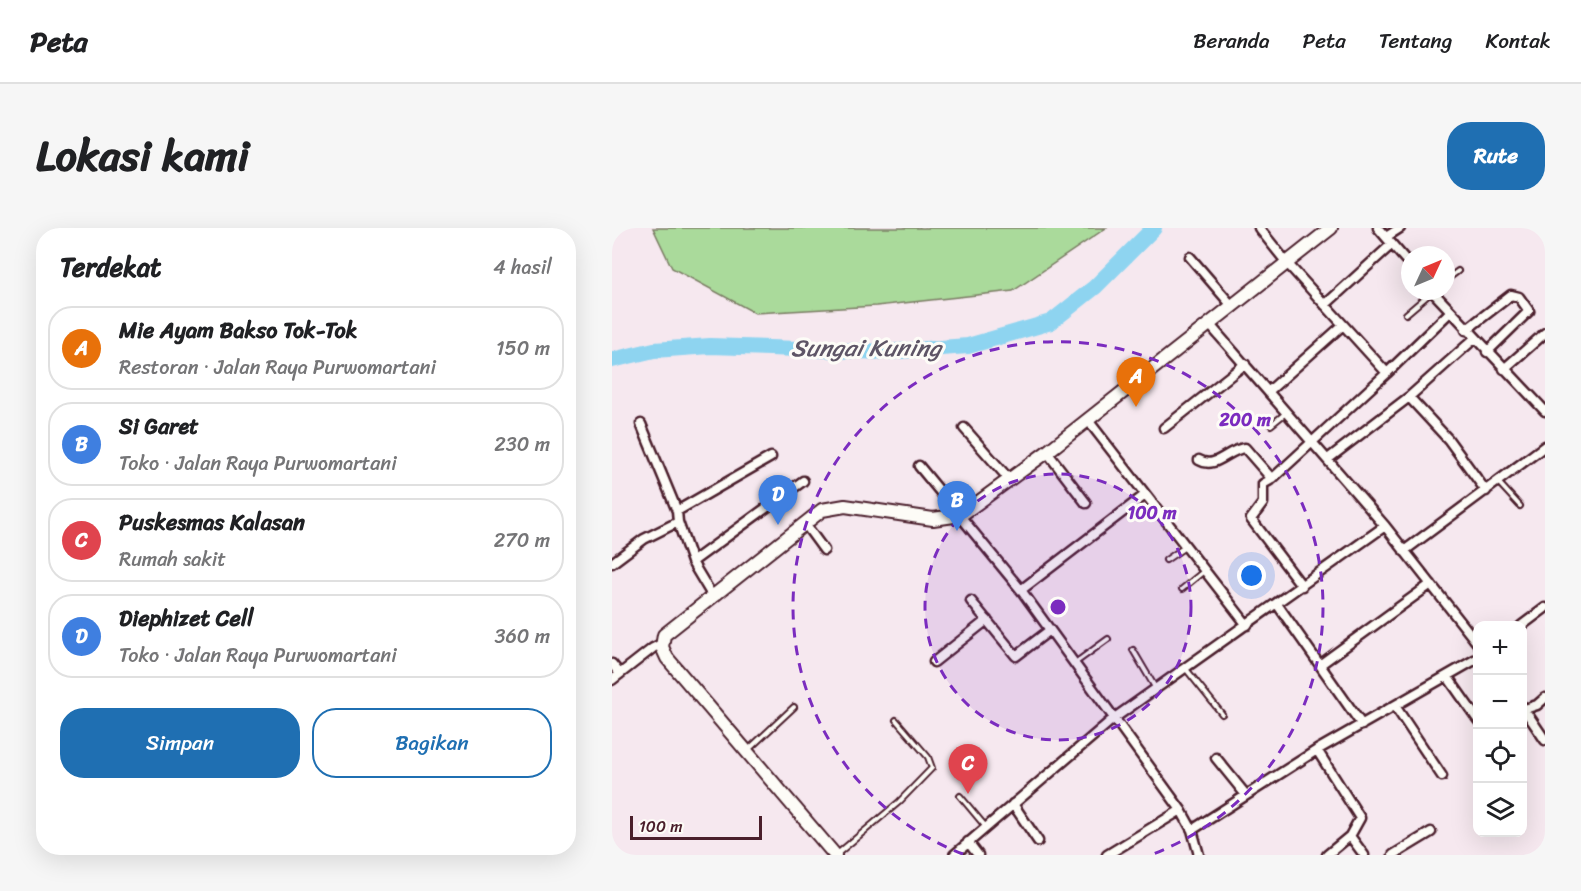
<!DOCTYPE html>
<html lang="id">
<meta charset="utf-8">
<style>
:root{--surface:#fff;--page:#f6f6f6;--text:#202124;--muted:#757577;--line:#e0e0e0;--accent:#1f6fb2}
body{margin:0;font-family:Sriracha,sans-serif;background:var(--page);color:var(--text)}
.controls{position:absolute;right:18px;bottom:18px;display:grid;overflow:hidden;border-radius:12px;box-shadow:0 6px 24px #0002}
.controls button{width:54px;height:54px;display:grid;place-items:center;padding:0;border:0;border-bottom:2px solid var(--line);background:var(--surface);color:var(--text);font:30px sans-serif}
.compass{position:absolute;left:789px;top:18px;width:54px;height:54px;border-radius:50%;background:var(--surface);box-shadow:0 6px 24px #0002;rotate:46deg}
.scale{position:absolute;left:18px;bottom:15px;width:132px;box-sizing:border-box;padding-left:6px;border:3px solid #4a1f2b;border-top:0;font-size:16px;line-height:21px;white-space:nowrap;color:#4a1f2b;-webkit-text-stroke:4px #fdfcf7;paint-order:stroke}
.you{position:absolute;left:640px;top:348px;width:21px;height:21px;margin:-15px;border:4px solid #fff;border-radius:50%;background:#1a73e8;box-shadow:0 0 0 9px #1a73e833}
.badge{display:grid;place-items:center;width:39px;height:39px;border-radius:50%;background:var(--accent);color:#fff;font-size:20px;font-weight:700}
.pin{position:absolute;translate:-50% -50px;filter:drop-shadow(0 2px 3px #0008)}
.pin::after{content:'';position:absolute;top:32px;width:21px;height:18px;background:inherit;clip-path:polygon(0 0,100% 0,50% 100%)}
.list{margin:0;padding:0;list-style:none}
h2{display:flex;justify-content:space-between;align-items:center;height:78px;margin:0;padding:0 24px;font-size:26px}
h2 small{font-size:20px;font-weight:400;color:var(--muted)}
.list li{display:grid;grid-template-columns:39px 1fr auto;gap:18px;align-items:center;box-sizing:border-box;height:84px;margin:0 12px 12px;padding:0 12px;border:2px solid var(--line);border-radius:24px}
.list b{display:block;font-size:22px;white-space:nowrap}
.list p{margin:0;font-size:20px;white-space:nowrap;color:var(--muted)}
.list em{font-size:20px;font-style:normal;color:var(--muted)}
.actions{display:flex;gap:12px;padding:18px 24px}
.actions a{flex:1;padding:14px 0;border:2px solid var(--accent);border-radius:24px;text-align:center;font-size:21px;color:var(--accent)}
.actions .main{background:var(--accent);color:#fff}
.icon{flex:none;width:33px;height:33px;fill:none;stroke:currentColor;stroke-width:2;stroke-linecap:round;stroke-linejoin:round}
.map{position:relative;flex:none;width:933px;height:627px;overflow:hidden;border-radius:24px}
header{display:flex;align-items:center;gap:36px;box-sizing:border-box;height:84px;padding:0 30px;background:var(--surface);border-bottom:2px solid var(--line)}
header strong{font-size:28px}
nav{display:flex;gap:33px;margin-inline-start:auto;font-size:21px}
.intro{display:flex;align-items:center;justify-content:space-between;box-sizing:border-box;height:144px;padding:0 36px}
h1{margin:0;font-size:42px}
.button{padding:15px 27px;border-radius:24px;background:var(--accent);color:#fff;font-size:21px;font-weight:700}
main{display:flex;gap:36px;padding:0 36px}
aside{flex:1;background:var(--surface);border-radius:24px;box-shadow:0 6px 24px #0002}
.map>svg:first-child{display:block}
.green{fill:#aada9b;stroke:#7a7c63;stroke-width:1.5}
.lines{fill:none;stroke-linecap:round;stroke-linejoin:round}
.river{stroke:#8ed4f0;stroke-width:16}
.lane-casing{stroke:#4a1f2b;stroke-width:8}
.street-casing{stroke:#4a1f2b;stroke-width:13}
.secondary-casing{stroke:#4a1f2b;stroke-width:16}
.lane{stroke:#fdfcf7;stroke-width:4}
.street{stroke:#fdfcf7;stroke-width:8}
.secondary{stroke:#fdfcf7;stroke-width:12}
.ring{fill:none;stroke:#7b2cbf;stroke-width:3;stroke-dasharray:10 8}
.labels{text-anchor:middle;dominant-baseline:central;stroke-width:6;stroke-linejoin:round;paint-order:stroke}
.water-label{font-size:24px;font-style:italic;fill:#5e5566;stroke:#fdfcf7}
.centre{fill:#7b2cbf;stroke:#fdfcf7;stroke-width:3}
.ring-label{font-size:18px;text-anchor:middle;font-weight:bold;fill:#7b2cbf;stroke:#fdfcf7;stroke-width:6;stroke-linejoin:round;paint-order:stroke}
</style>
<header>
<strong>Peta</strong>
<nav><a>Beranda</a><a>Peta</a><a>Tentang</a><a>Kontak</a></nav>
</header>
<div class="intro"><h1>Lokasi kami</h1><a class="button">Rute</a></div>
<main>
<aside>
<h2>Terdekat<small>4 hasil</small></h2>
<ul class="list">
<li><span class="badge" style="background:#e8710a">A</span><div><b>Mie Ayam Bakso Tok-Tok</b><p>Restoran · Jalan Raya Purwomartani</p></div><em>150 m</em></li>
<li><span class="badge" style="background:#3f7fe0">B</span><div><b>Si Garet</b><p>Toko · Jalan Raya Purwomartani</p></div><em>230 m</em></li>
<li><span class="badge" style="background:#e0444e">C</span><div><b>Puskesmas Kalasan</b><p>Rumah sakit</p></div><em>270 m</em></li>
<li><span class="badge" style="background:#3f7fe0">D</span><div><b>Diephizet Cell</b><p>Toko · Jalan Raya Purwomartani</p></div><em>360 m</em></li>
</ul>
<div class="actions"><a class="main">Simpan</a><a>Bagikan</a></div>
</aside>
<div class="map">
<svg width="933" height="627" viewBox="0 0 933 627">
<rect width="100%" height="100%" fill="#f6e8ef"/>
<filter id="ink" filterUnits="userSpaceOnUse"><feTurbulence type="fractalNoise" baseFrequency=".0167" numOctaves="2"/><feDisplacementMap in="SourceGraphic" scale="12" xChannelSelector="R" yChannelSelector="G"/><feConvolveMatrix kernelMatrix="1 2 1 2 8 2 1 2 1" color-interpolation-filters="sRGB"/></filter>
<g filter="url(#ink)">
<path class="green" d="M41 0H494L401 63 264 78 143 85 60 40Z"/>
<g class="lines">
<path class="river" d="M0 132 42 122 98 118 274 124 356 118 439 94 483 59 542 0"/>
<g class="lane-casing">
<path id="lane" d="M834 52 846 43
M794 86 821 63
M659 197 675 184
M886 254 908 278
M554 332 573 319
M570 361 592 343
M521 422 544 461
M463 435 496 411
M574 441 610 486
M136 522 182 479
M348 568 373 598
M224 627 287 574 320 540 316 529 284 492"/>
</g>
<g class="street-casing">
<path id="street" d="M647 0 675 35 775 145
M766 0 798 37
M774 9 788 0
M578 29 621 79
M820 63 933 183
M713 77 780 16
M598 97 773 298 866 416
M854 102 899 67 907 69 917 83 875 124
M892 141 933 105
M657 163 731 97
M797 169 836 211 874 263
M475 191 635 397
M29 196 65 283 66 294 80 334
M352 200 397 251
M552 200 633 136
M435 224 474 275
M716 231 797 169 862 111
M587 232C604 242 616 221 633 220L660 251 775 145 838 84
M307 238 409 362 569 582 580 602 587 627
M660 251 651 256V275L639 291 690 358
M65 283 159 229
M193 296 212 322
M792 323 933 218
M0 335 32 311 66 294
M409 362 533 267
M101 369 80 334 191 253
M359 373 404 428 438 402
M665 376 750 497
M909 398 933 380
M322 434 375 392
M0 436 8 446
M709 436 819 356
M835 448 866 492
M0 452 41 420 49 416
M783 478 830 548
M910 478 933 512
M913 481 925 477 933 470
M705 522 748 590 738 608
M604 530 634 567
M401 576 426 613
M580 602 705 522 866 430
M356 614 366 627
M342 627 501 491 773 298
M495 627 569 582
M715 627 738 608 752 627
M781 627 819 604"/>
</g>
<g class="secondary-casing">
<path id="secondary" d="M223 627 55 430 50 419 52 407 210 282 233 278 321 291 349 287 435 224 719 0"/>
</g>
<use href="#lane" class="lane"/>
<use href="#street" class="street"/>
<use href="#secondary" class="secondary"/>
</g>
</g>
<circle cx="446" cy="379" r="133" fill="#7b2cbf" fill-opacity=".12"/>
<g class="ring">
<circle cx="446" cy="379" r="133"/>
<path d="M351 626A265 265 0 1 1 541 626"/>
</g>
<g class="labels">
<g class="water-label">
<text x="254" y="120">Sungai Kuning</text>
</g>
</g>
<circle cx="446" cy="379" r="9" class="centre"/>
<g class="ring-label">
<text x="633" y="198">200 m</text>
<text x="540" y="291">100 m</text>
</g>
</svg>
<div class="controls">
<button>+</button>
<button>−</button>
<button><svg class="icon" aria-label="locate" viewBox="0 0 24 24"><circle cx="12" cy="12" r="6"/><path d="M12 2v4M12 18v4M2 12h4M18 12h4"/></svg></button>
<button><svg class="icon" aria-label="layers" viewBox="0 0 24 24"><path d="M12 4l9 5-9 5-9-5zM3 14l9 5 9-5"/></svg></button>
</div>
<svg class="compass" viewBox="-18 -18 36 36"><path d="M0-13l5 13h-10z" fill="#e53935"/><path d="M0 13l5-13h-10z" fill="#757577"/></svg>
<div class="scale">100 m</div>
<div class="you"></div>
<div class="pin badge" style="left:524px;top:179px;background:#e8710a">A</div>
<div class="pin badge" style="left:345px;top:303px;background:#3f7fe0">B</div>
<div class="pin badge" style="left:356px;top:566px;background:#e0444e">C</div>
<div class="pin badge" style="left:166px;top:297px;background:#3f7fe0">D</div>
</div>
</main>
